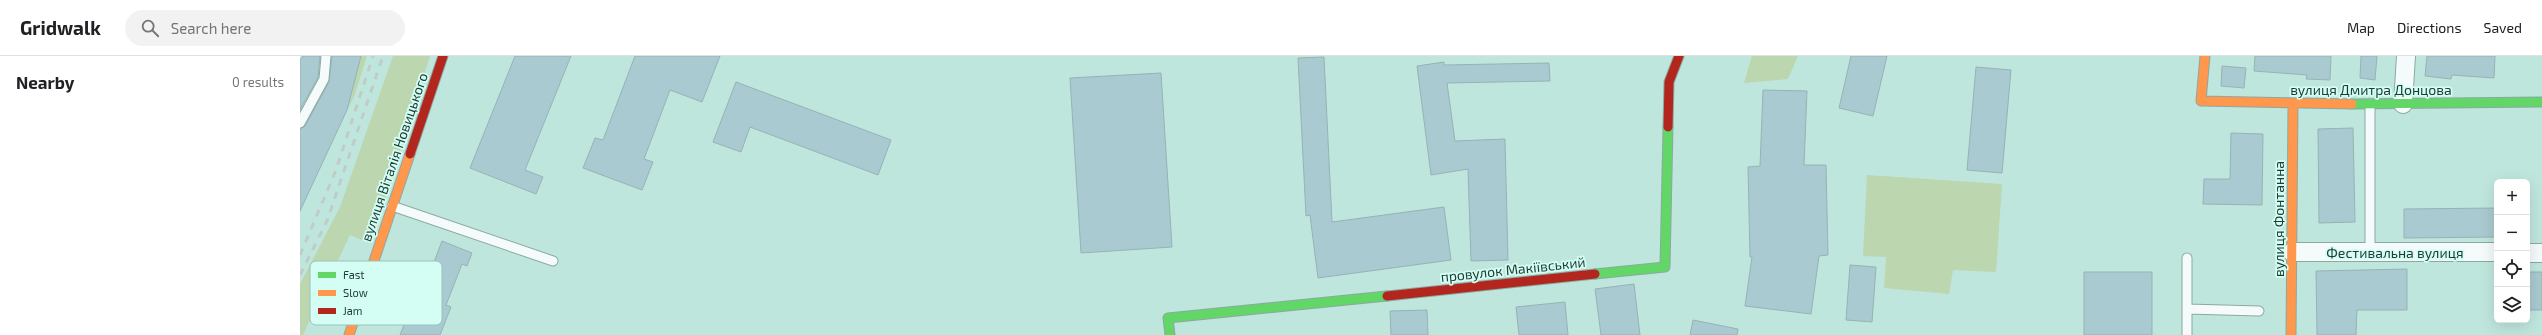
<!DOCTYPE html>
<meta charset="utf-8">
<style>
:root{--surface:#fff;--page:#f2f2f2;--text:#202124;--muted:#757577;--line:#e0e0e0}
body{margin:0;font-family:"Exo 2",sans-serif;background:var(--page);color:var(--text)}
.controls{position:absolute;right:12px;bottom:12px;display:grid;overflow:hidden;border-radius:6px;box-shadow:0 4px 16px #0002}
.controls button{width:36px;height:36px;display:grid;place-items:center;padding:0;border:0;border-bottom:1px solid var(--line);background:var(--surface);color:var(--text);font:20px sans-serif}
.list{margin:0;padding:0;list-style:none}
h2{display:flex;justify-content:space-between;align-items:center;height:52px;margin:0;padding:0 16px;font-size:17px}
h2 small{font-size:13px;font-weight:400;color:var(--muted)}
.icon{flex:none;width:22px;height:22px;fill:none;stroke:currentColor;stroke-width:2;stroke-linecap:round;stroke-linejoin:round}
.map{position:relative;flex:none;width:2242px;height:279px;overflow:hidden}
header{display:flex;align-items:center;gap:24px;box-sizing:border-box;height:56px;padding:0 20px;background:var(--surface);border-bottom:1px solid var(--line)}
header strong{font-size:19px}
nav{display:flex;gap:22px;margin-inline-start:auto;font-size:14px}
.search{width:280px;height:36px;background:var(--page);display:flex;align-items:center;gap:10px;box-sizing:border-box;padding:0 14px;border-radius:22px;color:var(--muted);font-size:15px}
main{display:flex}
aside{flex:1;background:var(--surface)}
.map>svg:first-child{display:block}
.green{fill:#bcd6af}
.building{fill:#a9cad0;stroke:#97b2b5}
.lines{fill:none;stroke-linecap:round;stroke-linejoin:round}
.lane-casing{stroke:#8aa9a2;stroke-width:11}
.street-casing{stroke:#8aa9a2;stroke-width:20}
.fast-casing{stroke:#8aa9a2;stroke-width:11}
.slow-casing{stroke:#8aa9a2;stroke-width:11}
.jam-casing{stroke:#8aa9a2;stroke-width:11}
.lane{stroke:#f5fbfa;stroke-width:9}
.street{stroke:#f5fbfa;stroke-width:18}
.fast{stroke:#63d668;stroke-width:9}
.slow{stroke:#ff974d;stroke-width:9}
.jam{stroke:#b3261e;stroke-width:9}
.rail{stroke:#c1ccc9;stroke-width:3;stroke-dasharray:7 7;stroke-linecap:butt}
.labels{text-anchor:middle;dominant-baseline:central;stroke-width:3.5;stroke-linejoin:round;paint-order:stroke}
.street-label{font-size:14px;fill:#1d3a34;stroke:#d4fdf3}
.key{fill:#d4fdf3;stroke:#9dc2ba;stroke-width:1}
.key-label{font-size:11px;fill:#1d3a34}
</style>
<header>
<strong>Gridwalk</strong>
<div class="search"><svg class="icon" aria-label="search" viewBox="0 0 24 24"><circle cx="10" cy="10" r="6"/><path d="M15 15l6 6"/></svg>Search here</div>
<nav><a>Map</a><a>Directions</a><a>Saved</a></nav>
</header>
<main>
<aside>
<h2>Nearby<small>0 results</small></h2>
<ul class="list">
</ul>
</aside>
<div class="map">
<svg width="2242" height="279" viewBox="0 0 2242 279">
<rect width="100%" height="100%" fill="#bfe6dd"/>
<path class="green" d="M61 0H67L54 41 47 54Z
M93 0H130L71 188 50 179 3 279H0V228L40 151Z
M1452 0H1498L1488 23 1444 27Z
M1567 119 1702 128 1696 216 1653 214 1649 238 1584 232 1586 201 1563 200Z"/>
<path class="building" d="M3 0H20L18 21 0 54V4Z
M32 0H61L47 54 0 155V73L5 70 29 26Z
M215 0H271L225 114 243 121 236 138 170 112Z
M335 0H420L402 46 370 34 344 103 353 106 342 134 283 112 295 82 303 84Z
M1551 0H1587L1573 60 1539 52Z
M1955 0H2031L2030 24 2006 23 2007 19 1954 15Z
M2061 0H2077L2075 24 2060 22Z
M2127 0H2195L2194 22 2152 19 2151 23 2125 20Z
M1024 1 1032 166 1144 151 1151 204 1018 222 1010 159 1006 160 998 2Z
M1144 6V9L1249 7 1250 25 1147 27 1155 85 1205 83 1208 204 1171 205 1168 113 1131 119 1117 10Z
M1922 10 1946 12 1944 32 1921 30Z
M1676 11 1711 14 1702 117 1667 114Z
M861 17 872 191 781 197 770 22Z
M436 26 591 84 578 119 450 71 441 96 413 86Z
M1463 34 1507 35 1504 109H1526L1528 199 1519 200 1511 258 1445 250 1452 201H1450L1448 111 1460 110Z
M2053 72 2055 166 2019 167 2018 73Z
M1931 77 1963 78 1962 149 1903 148 1904 123H1930Z
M2197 152V181L2104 182V153Z
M142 185 172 197 167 210 162 208 146 249 151 251 140 279H100L117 236 122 238Z
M1550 209 1576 211 1572 266 1546 264Z
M2107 213V254H2057L2056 279H2017L2016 215Z
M1784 216H1852V279H1784Z
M2227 216H2242V254H2227Z
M1334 228 1340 279H1301L1295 233Z
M1265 246 1268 279H1219L1216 251Z
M1127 254 1128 279H1091L1090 255Z
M1393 264 1438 273 1437 279H1390Z"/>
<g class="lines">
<g class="lane-casing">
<path id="lane" d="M0 67 24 23 26 0
M92 150 253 205
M2070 196V48
M1887 202V279
M1887 253 1959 255"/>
</g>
<g class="street-casing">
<path id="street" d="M2103 48 2106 0
M1992 196H2197
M2227 197H2242"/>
</g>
<g class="fast-casing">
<path id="fast" d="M2052 48 2242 46
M1295 218 1365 211 1368 71
M870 279 868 262 1087 240"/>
</g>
<g class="slow-casing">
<path id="slow" d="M1905 0 1901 45 2052 48
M49 279 110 98
M1991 279 1993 48"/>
</g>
<g class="jam-casing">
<path id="jam" d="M1368 71 1369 26 1379 0
M110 98 143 0
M1087 240 1295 218"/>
</g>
<use href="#lane" class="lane"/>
<use href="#street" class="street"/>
<use href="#fast" class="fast"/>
<use href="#slow" class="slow"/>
<use href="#jam" class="jam"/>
<path class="rail" d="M0 199 36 114 73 0
M0 219 27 165 83 0"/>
</g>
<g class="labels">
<g class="street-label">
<text x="2071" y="33">вулиця Дмитра Донцова</text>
<text transform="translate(94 101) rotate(-71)">вулиця Віталія Новицького</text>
<text transform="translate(1978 163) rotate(-90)">вулиця Фонтанна</text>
<text x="2095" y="196">Фестивальна вулиця</text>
<text transform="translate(1213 213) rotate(-6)">провулок Макіївський</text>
</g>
</g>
<rect x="10" y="205" width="132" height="64" rx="6" class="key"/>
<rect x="18" y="216" width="18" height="6" fill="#63d668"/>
<rect x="18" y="234" width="18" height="6" fill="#ff974d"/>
<rect x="18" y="252" width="18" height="6" fill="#b3261e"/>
<g class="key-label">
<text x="43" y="223">Fast</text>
<text x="43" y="241">Slow</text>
<text x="43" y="259">Jam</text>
</g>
</svg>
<div class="controls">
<button>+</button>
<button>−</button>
<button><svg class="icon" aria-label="locate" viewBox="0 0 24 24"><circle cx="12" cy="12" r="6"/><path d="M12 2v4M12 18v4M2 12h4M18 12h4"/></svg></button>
<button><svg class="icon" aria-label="layers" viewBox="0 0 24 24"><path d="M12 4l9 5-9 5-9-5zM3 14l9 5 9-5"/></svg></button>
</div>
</div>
</main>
